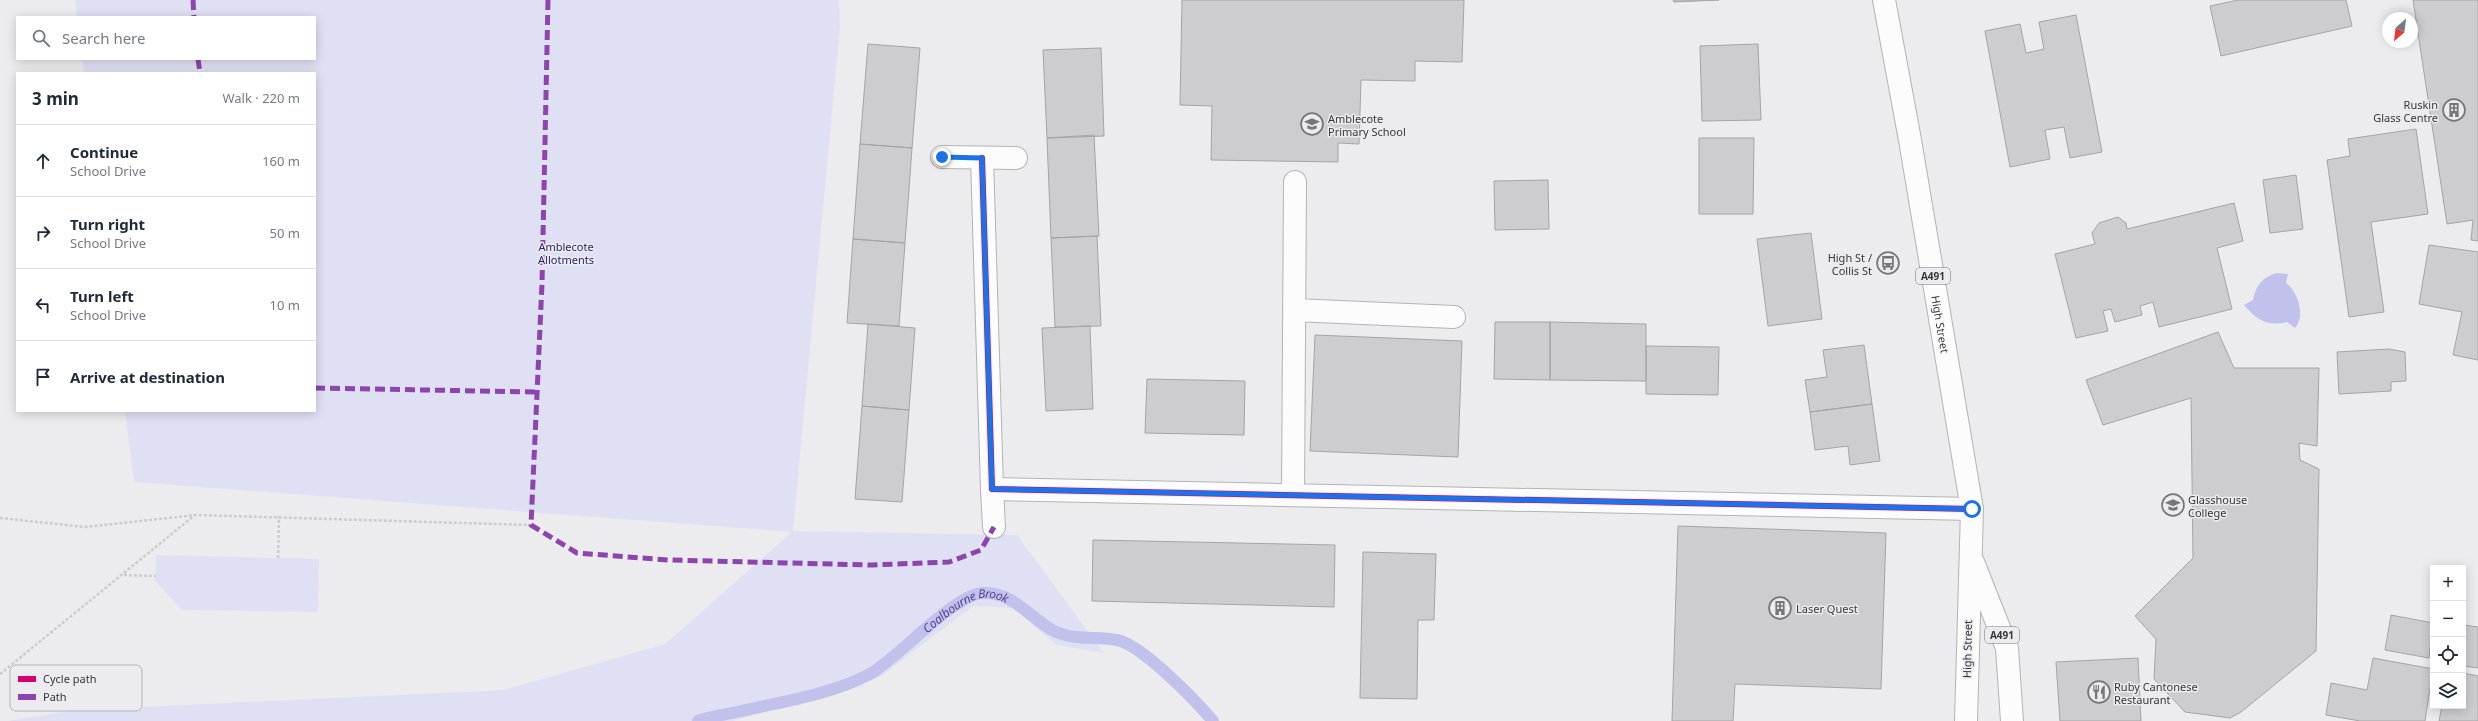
<!DOCTYPE html>
<meta charset="utf-8">
<style>
:root{--surface:#fff;--page:#f6f6f7;--text:#1f2937;--muted:#747a83;--line:#e0e1e3}
body{margin:0;font-family:"Noto Sans",sans-serif;background:var(--page);color:var(--text)}
.controls{position:absolute;right:12px;bottom:12px;display:grid;overflow:hidden;border-radius:0px;box-shadow:0 2px 10px #0003}
.controls button{width:36px;height:36px;display:grid;place-items:center;padding:0;border:0;border-bottom:1px solid var(--line);background:var(--surface);color:var(--text);font:20px sans-serif}
.compass{position:absolute;left:2382px;top:12px;width:36px;height:36px;border-radius:50%;background:var(--surface);box-shadow:0 2px 10px #0003;rotate:208deg}
.stop{position:absolute;width:12px;height:12px;margin:-9px;border:3px solid #1a73e8;border-radius:50%;background:#fff}
.stop.end{background:#1a73e8;border-color:#fff;box-shadow:0 1px 4px #0008}
.list{margin:0;padding:0;list-style:none}
h2{display:flex;justify-content:space-between;align-items:center;height:52px;margin:0;padding:0 16px;font-size:17px}
h2 small{font-size:13px;font-weight:400;color:var(--muted)}
.list li{display:grid;grid-template-columns:26px 1fr auto;gap:12px;align-items:center;box-sizing:border-box;height:72px;padding:0 16px;border-top:1px solid var(--line)}
.list b{display:block;font-size:15px;white-space:nowrap}
.list p{margin:0;font-size:13px;white-space:nowrap;color:var(--muted)}
.list em{font-size:13px;font-style:normal;color:var(--muted)}
.icon{flex:none;width:22px;height:22px;fill:none;stroke:currentColor;stroke-width:2;stroke-linecap:round;stroke-linejoin:round}
.map{position:relative;flex:none;width:2478px;height:721px;overflow:hidden}
.search{position:absolute;background:var(--surface);box-shadow:0 2px 10px #0003;left:16px;top:16px;width:300px;height:44px;display:flex;align-items:center;gap:10px;box-sizing:border-box;padding:0 14px;border-radius:0px;color:var(--muted);font-size:15px}
.panel{position:absolute;background:var(--surface);box-shadow:0 2px 10px #0003;left:16px;top:72px;width:300px;height:340px;border-radius:0px}
.map>svg:first-child{display:block}
.green{fill:#e0e0f4}
.water{fill:#c2c1ec}
.lines{fill:none;stroke-linecap:round;stroke-linejoin:round}
.stream{stroke:#c2c1ec;stroke-width:12}
.building{fill:#cdcdcf;stroke:#a4a4a7}
.service-casing{stroke:#b3b3b5;stroke-width:24}
.minor-casing{stroke:#b3b3b5;stroke-width:24}
.trunk-casing{stroke:#b3b3b5;stroke-width:24}
.path{stroke:#ccccce;stroke-width:2.5;stroke-dasharray:3 2;stroke-linecap:butt}
.service{stroke:#fcfcfd;stroke-width:22}
.minor{stroke:#fcfcfd;stroke-width:22}
.trunk{stroke:#fcfcfd;stroke-width:22}
.quiet{stroke:#8e44ad;stroke-width:5;stroke-dasharray:10 5;stroke-linecap:butt}
.cycleway-casing{stroke:#ebebf0;stroke-width:8}
.cycleway{stroke:#d6006c;stroke-width:6}
.route{stroke:#1a73e8;stroke-width:5}
.labels{text-anchor:middle;dominant-baseline:central;stroke-width:3;stroke-linejoin:round;paint-order:stroke}
.shield{fill:#ebebf0;stroke:#6d6d70;stroke-width:1}
.shield-label{font-size:10px;font-weight:bold;fill:#373739}
.poi-label{font-size:11px;fill:#373739;stroke:#ebebf0;text-anchor:start}
.park-label{font-size:11px;fill:#2e2268;stroke:#ebebf0}
.street-label{font-size:11px;fill:#373739;stroke:#ebebf0}
.water-label{font-size:12px;font-style:italic;fill:#4f4790;stroke:#ebebf0}
.key{fill:#ebebf0;stroke:#b5b5b9;stroke-width:1}
.key-label{font-size:11px;fill:#373739}
</style>
<div class="map">
<svg width="2478" height="721" viewBox="0 0 2478 721">
<rect width="100%" height="100%" fill="#ececef"/>
<path class="green" d="M75 0H839L840 26 793 531 1017 535 1104 653 1056 645 1013 608 973 606 880 677 733 721H8L76 710 504 690 665 644 792 532 134 482 125 411H315V73H84L82 59H315V17H77Z
M156 555 319 559 318 612 182 610 155 581Z"/>
<path class="water" d="M2276 273 2288 274 2286 283C2298 292 2306 316 2295 328L2287 322C2267 327 2257 320 2244 305L2253 300C2256 285 2262 278 2276 273Z"/>
<g class="lines">
<path class="stream" id="s1" d="M698 721C710 716 724 715 737 712 780 702 830 695 870 674 898 658 954 595 982 593 1012 591 1028 616 1052 630 1073 641 1095 636 1117 640 1141 644 1196 701 1213 721"/>
</g>
<path class="building" d="M1182 0H1464L1462 62 1415 61V81L1361 80 1359 144 1338 143V162L1211 160 1212 106 1180 105Z
M1673 0H1719L1674 2Z
M2238 0H2346L2352 26 2221 56 2210 6Z
M2413 0H2478V241L2471 240 2473 220 2447 224Z
M2076 15 2102 152 2070 158 2064 127 2045 130 2050 159 2010 167 1985 31 2020 24 2026 53 2044 49 2039 22Z
M868 44 920 48 912 148 860 144Z
M1758 44 1761 120 1702 121 1700 46Z
M1101 48 1104 136 1047 138 1043 50Z
M2416 129 2428 214 2371 222 2384 312 2349 317 2327 160 2350 156 2348 139Z
M1094 135 1099 236 1051 238 1047 138Z
M1699 138H1754L1753 214H1699Z
M860 144 912 148 905 243 853 239Z
M2296 175 2303 229 2270 233 2263 180Z
M1548 180 1549 229 1495 230 1494 181Z
M2234 203 2243 241 2217 248 2232 309 2159 327 2153 302 2140 306 2142 315 2115 322 2111 309 2103 311 2108 331 2076 338 2055 254 2095 244 2092 233 2099 223 2118 217 2126 223 2127 229Z
M1811 233 1822 319 1768 326 1757 239Z
M1097 236 1101 326 1055 327 1051 238Z
M853 239 905 243 899 326 847 323Z
M2429 245 2478 252V360L2453 355 2462 312 2419 304Z
M1495 322H1550V380L1494 379Z
M1550 322 1646 324V381L1550 380Z
M868 324 915 328 909 410 862 406Z
M1090 326 1093 409 1046 411 1042 328Z
M2218 332 2234 368H2319L2317 446 2299 443 2300 460 2319 469 2316 651 2241 712 2230 718 2185 712 2154 679 2156 639 2135 616 2193 558 2191 398 2103 425 2086 380Z
M1315 335 1462 341 1458 457 1310 451Z
M1864 345 1872 404 1810 412 1805 380 1827 377 1823 350Z
M1646 346 1719 347 1718 395 1646 394Z
M2389 349 2405 352 2406 381 2391 382V391L2339 394 2337 352Z
M1147 379 1245 381 1244 435 1145 433Z
M1872 404 1880 461 1850 465 1848 446 1815 450 1810 412Z
M862 406 909 410 902 502 855 499Z
M1678 526 1886 533 1881 689 1735 684 1733 721H1672Z
M1093 540 1335 545 1334 607 1092 601Z
M1363 552 1436 554 1434 620H1418L1417 699 1360 698Z
M2391 615 2433 623 2429 658 2385 650Z
M2463 625 2478 627V668L2463 666Z
M2138 658 2141 721H2060L2056 662Z
M2373 658 2433 669 2425 721H2360L2326 715 2331 683 2367 690Z
M2463 673 2478 676V721H2439L2442 706H2463Z"/>
<g class="lines">
<g class="service-casing">
<path id="service" d="M1294 310 1454 317
M1293 495 1295 182"/>
</g>
<g class="minor-casing">
<path id="minor" d="M942 157 1016 158
M982 158 992 489 1972 509
M992 489 994 527"/>
</g>
<g class="trunk-casing">
<g id="trunk">
<path id="s2" d="M1884 0 1910 140 1972 509 1966 721"/>
<path d="M1973 562 2007 648 2012 721"/>
</g>
</g>
<path class="path" d="M0 518 85 527 196 515 531 525
M278 558 279 516
M124 575 156 576
M0 674 195 515"/>
<use href="#service" class="service"/>
<use href="#minor" class="minor"/>
<use href="#trunk" class="trunk"/>
<path class="quiet" d="M193 0 194 17
M548 0 542 284 531 525 577 553 668 560 872 565 949 562 981 550 994 527
M198 59 200 73
M315 388 537 392"/>
<g class="cycleway-casing">
<path id="cycleway" d="M982 158 992 489 1972 509"/>
</g>
<use href="#cycleway" class="cycleway"/>
</g>
<g class="lines">
<path class="route" d="M942 157 982 158 992 489 1972 509"/>
</g>
<defs>
<g id="building-ring" transform="scale(1.15)"><circle r="9.5" fill="#ebebf0" stroke="#767679" stroke-width="1.5"/><path d="M-4-6H4V6H1V3H-1V6H-4ZM-2.5-4.3h1.7v1.8h-1.7ZM.8-4.3h1.7v1.8H.8ZM-2.5-1h1.7V.8h-1.7ZM.8-1h1.7V.8H.8Z" fill="#767679"/></g>
<g id="school-ring" transform="scale(1.15)"><circle r="9.5" fill="#ebebf0" stroke="#767679" stroke-width="1.5"/><path d="M0-5L7-2L0 1L-7-2ZM-4 1L0 2.5L4 1V4Q0 6-4 4Z" fill="#767679"/></g>
<g id="bus-ring" transform="scale(1.15)"><circle r="9.5" fill="#ebebf0" stroke="#767679" stroke-width="1.5"/><path d="M-5-6H5V4H4V6H2V4H-2V6H-4V4H-5ZM-3.5-4V0h7V-4ZM-3.5 1.2v1.5H-2V1.2ZM2 1.2v1.5H3.5V1.2Z" fill="#767679"/></g>
<g id="university-ring" transform="scale(1.15)"><circle r="9.5" fill="#ebebf0" stroke="#767679" stroke-width="1.5"/><path d="M0-5L7-2L0 1L-7-2ZM-4 1L0 2.5L4 1V4Q0 6-4 4Z" fill="#767679"/></g>
<g id="restaurant-ring" transform="scale(1.15)"><circle r="9.5" fill="#ebebf0" stroke="#767679" stroke-width="1.5"/><path d="M-5-6h1v4h1v-4h1v4h1v-4h1v5L-1.5 .5V6h-2V.5L-5-1ZM5-6V6H3V1.5H1.5Q1.5-4 5-6Z" fill="#767679"/></g>
</defs>
<g fill-rule="evenodd">
<use href="#building-ring" x="2454" y="110"/>
<use href="#school-ring" x="1312" y="124"/>
<use href="#bus-ring" x="1888" y="263"/>
<use href="#university-ring" x="2173" y="505"/>
<use href="#building-ring" x="1780" y="608"/>
<use href="#restaurant-ring" x="2099" y="692"/>
</g>
<g class="labels">
<g class="shield">
<rect x="1916" y="268" width="34" height="16" rx="3"/>
<rect x="1985" y="627" width="34" height="16" rx="3"/>
</g>
<g class="shield-label">
<text x="1933" y="276">A491</text>
<text x="2002" y="635">A491</text>
</g>
<g class="poi-label">
<text x="2438" y="104" text-anchor="end">Ruskin<tspan x="2438" dy="13">Glass Centre</tspan></text>
<text x="1328" y="118">Amblecote<tspan x="1328" dy="13">Primary School</tspan></text>
<text x="1872" y="257" text-anchor="end">High St /<tspan x="1872" dy="13">Collis St</tspan></text>
<text x="2188" y="499">Glasshouse<tspan x="2188" dy="13">College</tspan></text>
<text x="1796" y="608">Laser Quest</text>
<text x="2114" y="686">Ruby Cantonese<tspan x="2114" dy="13">Restaurant</tspan></text>
</g>
<g class="park-label">
<text x="566" y="246">Amblecote<tspan x="566" dy="13">Allotments</tspan></text>
</g>
<g class="street-label">
<text stroke="none"><textPath href="#s2" startOffset="329">High Street</textPath></text>
<text transform="translate(1967 649) rotate(-89)">High Street</text>
</g>
<g class="water-label">
<text stroke="none"><textPath href="#s1" startOffset="297">Coalbourne Brook</textPath></text>
</g>
</g>
<rect x="10" y="665" width="132" height="46" rx="6" class="key"/>
<rect x="18" y="676" width="18" height="6" fill="#d6006c"/>
<rect x="18" y="694" width="18" height="6" fill="#8e44ad"/>
<g class="key-label">
<text x="43" y="683">Cycle path</text>
<text x="43" y="701">Path</text>
</g>
</svg>
<div class="controls">
<button>+</button>
<button>−</button>
<button><svg class="icon" aria-label="locate" viewBox="0 0 24 24"><circle cx="12" cy="12" r="6"/><path d="M12 2v4M12 18v4M2 12h4M18 12h4"/></svg></button>
<button><svg class="icon" aria-label="layers" viewBox="0 0 24 24"><path d="M12 4l9 5-9 5-9-5zM3 14l9 5 9-5"/></svg></button>
</div>
<svg class="compass" viewBox="-18 -18 36 36"><path d="M0-13l5 13h-10z" fill="#e53935"/><path d="M0 13l5-13h-10z" fill="#747a83"/></svg>
<div class="stop" style="left:1972px;top:509px"></div>
<div class="stop end" style="left:942px;top:157px"></div>
<div class="search"><svg class="icon" aria-label="search" viewBox="0 0 24 24"><circle cx="10" cy="10" r="6"/><path d="M15 15l6 6"/></svg>Search here</div>
<section class="panel">
<h2>3 min<small>Walk · 220 m</small></h2>
<ul class="list">
<li><svg class="icon" aria-label="ahead" viewBox="0 0 24 24"><path d="M12 20V5M6 11l6-6 6 6"/></svg><div><b>Continue</b><p>School Drive</p></div><em>160 m</em></li>
<li><svg class="icon" aria-label="right" viewBox="0 0 24 24"><path d="M7 20v-9h11M14 6l5 5-5 5"/></svg><div><b>Turn right</b><p>School Drive</p></div><em>50 m</em></li>
<li><svg class="icon" aria-label="left" viewBox="0 0 24 24"><path d="M17 20v-9H6M10 6l-5 5 5 5"/></svg><div><b>Turn left</b><p>School Drive</p></div><em>10 m</em></li>
<li><svg class="icon" aria-label="arrive" viewBox="0 0 24 24"><path d="M6 21V4h12l-3 4 3 4H6"/></svg><div><b>Arrive at destination</b></div></li>
</ul>
</section>
</div>
